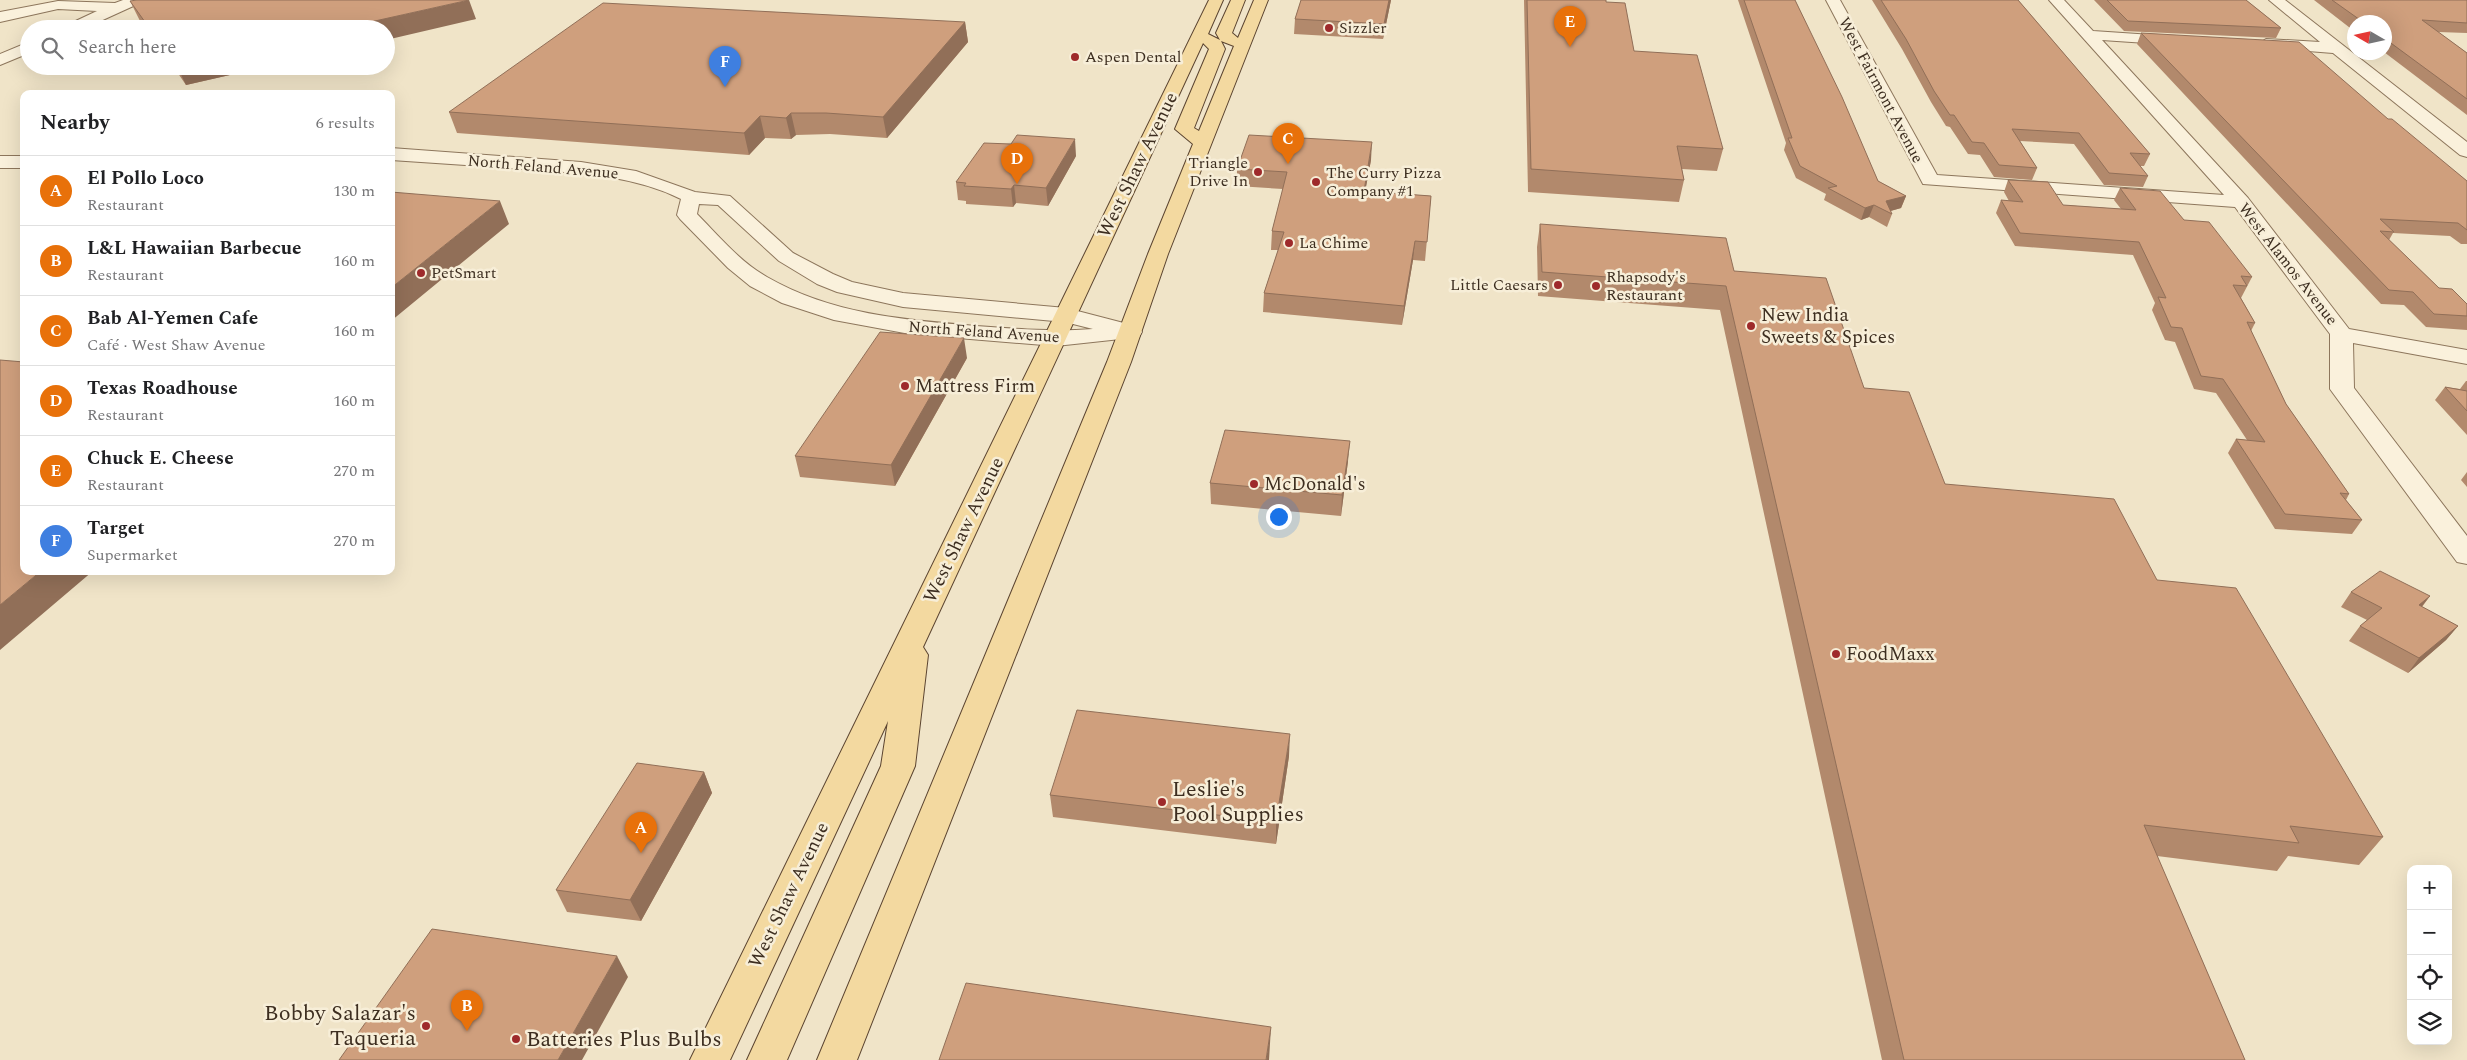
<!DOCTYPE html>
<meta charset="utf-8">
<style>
:root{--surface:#fff;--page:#f2f2f2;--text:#202124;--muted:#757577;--line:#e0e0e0;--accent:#9e2a2b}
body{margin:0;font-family:Spectral,serif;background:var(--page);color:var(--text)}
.controls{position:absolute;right:15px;bottom:15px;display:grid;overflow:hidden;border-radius:10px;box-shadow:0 5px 20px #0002}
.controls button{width:45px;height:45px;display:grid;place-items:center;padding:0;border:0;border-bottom:1px solid var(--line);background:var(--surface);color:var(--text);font:25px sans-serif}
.compass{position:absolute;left:2347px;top:15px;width:45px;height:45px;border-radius:50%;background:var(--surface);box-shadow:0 5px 20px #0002;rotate:279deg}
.you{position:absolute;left:1278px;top:516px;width:18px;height:18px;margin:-12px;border:4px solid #fff;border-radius:50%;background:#1a73e8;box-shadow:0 0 0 8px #1a73e833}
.badge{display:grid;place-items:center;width:32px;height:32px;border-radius:50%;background:var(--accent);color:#fff;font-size:16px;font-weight:700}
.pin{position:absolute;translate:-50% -41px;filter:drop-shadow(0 1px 2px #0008)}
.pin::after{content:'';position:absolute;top:26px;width:18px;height:15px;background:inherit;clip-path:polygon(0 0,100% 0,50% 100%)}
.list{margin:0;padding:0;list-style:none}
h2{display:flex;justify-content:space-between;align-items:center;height:65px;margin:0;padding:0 20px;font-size:21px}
h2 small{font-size:16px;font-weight:400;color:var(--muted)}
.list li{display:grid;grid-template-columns:32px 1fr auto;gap:15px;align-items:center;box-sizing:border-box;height:70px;padding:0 20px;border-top:1px solid var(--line)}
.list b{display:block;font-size:19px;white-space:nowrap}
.list p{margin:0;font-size:16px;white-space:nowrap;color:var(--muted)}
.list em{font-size:16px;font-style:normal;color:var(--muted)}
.icon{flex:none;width:28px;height:28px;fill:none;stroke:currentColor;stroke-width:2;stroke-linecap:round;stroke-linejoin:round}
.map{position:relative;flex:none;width:2467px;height:1060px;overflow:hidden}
.search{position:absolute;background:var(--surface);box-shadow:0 5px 20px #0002;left:20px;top:20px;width:375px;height:55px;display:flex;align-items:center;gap:12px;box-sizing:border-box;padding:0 18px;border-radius:28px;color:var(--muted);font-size:19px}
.panel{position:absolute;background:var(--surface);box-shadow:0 5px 20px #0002;left:20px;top:90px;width:375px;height:485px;border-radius:10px}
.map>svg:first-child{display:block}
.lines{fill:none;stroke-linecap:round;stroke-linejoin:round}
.minor-casing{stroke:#8d765c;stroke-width:2}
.major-casing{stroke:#5b4430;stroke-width:2}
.minor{fill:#faf1dc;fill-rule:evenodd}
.major{fill:#f3d9a0;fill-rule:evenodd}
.wall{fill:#b2896c}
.shaded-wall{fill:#916f58}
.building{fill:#cf9f7d;stroke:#916f58}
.poi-dot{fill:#9e2a2b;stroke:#f7eed8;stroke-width:2}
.labels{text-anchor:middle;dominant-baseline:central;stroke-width:5;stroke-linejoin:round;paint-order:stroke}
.far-poi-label{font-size:16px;fill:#3d2e20;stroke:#f7eed8;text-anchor:start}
.far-street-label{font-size:16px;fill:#3d2e20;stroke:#f7eed8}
.street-label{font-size:19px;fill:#3d2e20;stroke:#f7eed8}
.poi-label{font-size:19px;fill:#3d2e20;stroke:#f7eed8;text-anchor:start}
.near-poi-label{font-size:22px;fill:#3d2e20;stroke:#f7eed8;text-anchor:start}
</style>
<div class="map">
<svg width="2467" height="1060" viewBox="0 0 2467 1060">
<rect width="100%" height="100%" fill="#f0e4c8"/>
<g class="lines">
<g class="minor-casing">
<path id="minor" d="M123 0H142L140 3 83 29H62L65 26 97 11 58 9 0 22V12L58 1 115 3Z
M1826 0H1840L1937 175 2224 195 2049 0H2064L2093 31 2182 37 2184 40 2176 45 2102 40 2248 198 2349 329 2467 350V364L2353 343 2354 388 2467 536V564L2457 562 2330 389V334L2235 207 1923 184Z
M2269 0H2285L2467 142V157L2460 155 2333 53 2260 47 2258 44 2266 39 2320 42Z
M29 42V53L0 65V54Z
M391 148 581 162 636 171 695 192 730 196 793 253 833 274 852 282 903 293 1066 308 1139 327 1142 332 1139 337 1056 346 910 334 834 320 782 303 750 286 728 268 680 219 677 215 681 199C633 175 577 173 524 169 480 166 436 163 391 160ZM699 204 718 205 779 261 817 284 837 292 903 307 1065 322 1093 329C1053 332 1016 329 976 326 904 320 831 314 767 277 740 262 719 236 697 214Z
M0 156H24V168H0Z"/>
</g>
<g class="major-casing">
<path id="major" d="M1209 0H1223L1208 34 1220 40 1216 33 1231 0H1245L1232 33 1238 38 1254 0H1268L1168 254 1131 362 857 1060H817L1107 362 1148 254 1193 144 1175 129 1209 49 1203 43 923 647 928 655 915 766 787 1060H747L881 766 888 721 730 1060H690ZM1221 41 1234 46 1199 131 1194 128 1225 49Z"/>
</g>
<use href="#minor" class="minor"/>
<use href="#major" class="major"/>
</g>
<path class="wall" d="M1301 0H1391L1383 39 1294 34 1295 19Z
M1524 0H1606V2L1634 51 1723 149 1717 171 1682 169 1684 180 1679 202 1528 192Z
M1738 0H1795L1878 181 1906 196 1901 208 1890 211 1892 214 1887 227 1869 217 1861 220 1824 200 1826 194 1796 178 1784 150 1786 143Z
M1872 0H2018L2150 154 2144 166H2140L2148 176 2143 187 2104 185 2074 144 2020 141 2037 168 2032 180 1994 177 1980 155 1968 154 1950 127 1946 126 1931 102 1902 49Z
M2094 0H2246L2281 28 2276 38 2124 31Z
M2314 0H2467V33L2438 32 2467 53V115L2384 52V22H2354V31Z
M130 1 476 19 386 29H146L140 21Z
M965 22 968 42 887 138 830 134 796 135 791 139 765 138 749 155 457 133 449 112Z
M2141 33 2388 119 2467 181V244H2461L2450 236 2393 233 2389 240 2439 288 2467 304V330L2426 327 2404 305 2381 304 2137 44Z
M173 66H269L186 85Z
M1076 156 1048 206 1016 203 1013 207 966 204V201L958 200 956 182Z
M1371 160 1365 191 1431 196 1425 261 1413 260 1402 325 1263 312 1264 293 1278 250H1271L1272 231 1283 189 1237 186V169Z
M2008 180 2063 205 2121 209 2114 200 2120 188 2184 220 2252 277 2241 298 2255 323 2251 331 2286 404 2349 494 2346 500 2362 520 2352 534 2275 529 2228 453 2236 439 2247 440 2216 393 2194 389 2175 342 2165 340 2152 310 2155 303 2133 255 2015 246 1996 213 2001 200 2009 201 2004 192Z
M1540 224 1734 271 1864 388 1945 484 2157 580 2383 837 2359 865 2288 856 2277 871 2157 856 2245 1060H1882L1720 310 1538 296 1537 247Z
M967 358 895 486 800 477 795 456Z
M2466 381H2467V435L2435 400 2445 387 2460 389Z
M1348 461 1341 516 1211 504 1210 483Z
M2467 472V487L2461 480Z
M2351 592 2430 596 2422 607 2458 626 2446 640 2408 673 2349 641 2360 626 2367 620 2341 607Z
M1289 756 1276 844 1053 817 1050 795Z
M704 772 712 793 641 921 567 912 556 890Z"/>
<path class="shaded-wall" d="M469 0 476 19 386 40V29H339Z
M1389 0H1391L1383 39 1384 24Z
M965 22 968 42 887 138 883 117Z
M177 66H269L186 85Z
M791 113 796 135 791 139 786 118Z
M760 116 765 138 749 155 744 133Z
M1075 139 1076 156 1048 206 1046 188Z
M1372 142 1371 160 1362 209 1364 191Z
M1014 185 1016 203 1013 207 1011 189Z
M1906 196 1901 208 1887 212 1886 201Z
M500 201 509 224 391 321V288Z
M1874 205 1869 217 1861 220 1865 208Z
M1415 241 1413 260 1402 325 1404 306Z
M964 338 967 358 895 486 891 465Z
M1350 441 1348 461 1341 516 1342 495Z
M41 571H93L0 650V605Z
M2430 596 2418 611 2419 605Z
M2458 626 2446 640 2408 673 2419 658Z
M1290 734 1289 756 1276 844V822Z
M704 772 712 793 641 921 630 900Z
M617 956 628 977 582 1060H558Z
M1271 1027 1269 1060H1266Z"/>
<path class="building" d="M137 0H469L339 29H150L130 1Z
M1301 0H1389L1384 24 1295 19Z
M1527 0H1606V2L1625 3 1634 51 1697 55 1723 149 1677 146 1684 180 1531 169Z
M1744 0H1795L1842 97 1878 181 1906 196 1886 201 1892 214 1874 205 1865 208 1828 188 1837 186 1800 166 1788 138H1792Z
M1881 0H2018L2150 154 2130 153 2148 176 2109 173 2079 133 2012 129 2037 168 1999 165 1984 143 1972 142 1954 115H1950L1934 91 1906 39Z
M2107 0H2246L2281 28 2128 21Z
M2332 0H2467V23L2422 20 2467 53V99L2384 38V22H2363Z
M603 3 965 22 883 117 826 113H791L786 118 760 116 744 133 449 112Z
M2141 33 2299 42 2388 119H2392L2467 181V230L2458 223 2380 219 2394 232 2380 231 2439 288 2452 289 2467 304V316L2434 314 2413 292 2389 290Z
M1017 135 1075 139 1046 188 1014 185 1011 189 964 186 966 183 956 182 984 143 1011 144Z
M1249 135 1372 142 1364 191 1431 196 1427 242 1415 241 1404 306 1264 293 1284 232 1272 231 1287 172 1237 169Z
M2008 180 2048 182 2063 205 2136 210 2120 188 2160 191 2184 220 2209 222 2252 277 2241 276 2247 286 2233 285 2255 323 2247 322 2286 404 2349 494 2340 493 2362 520 2285 514 2236 439 2265 442 2223 379 2201 376 2182 328 2171 327 2158 297 2166 298 2139 242 2020 233 2001 200 2023 202Z
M391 192 500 201 391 288Z
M1540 224 1726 238 1734 271 1826 278 1864 388 1909 392 1945 484 2114 499 2157 580 2236 588 2383 837 2290 826 2299 843 2144 825 2245 1060H1904L1726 286 1542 272Z
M880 332 964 338 891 465 795 456Z
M0 360 24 362V571H41L0 605Z
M2445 387 2467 391V411Z
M1225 430 1350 441 1342 495 1210 483Z
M2380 571 2430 596 2419 605 2458 626 2419 658 2360 626 2382 608 2351 592Z
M1077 710 1290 734 1276 822 1050 795Z
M637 763 704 772 630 900 556 890Z
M432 929 617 956 558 1060H339Z
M966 983 1271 1027 1266 1060H939Z"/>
<g class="poi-dot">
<circle cx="1329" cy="28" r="5"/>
<circle cx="1075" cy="57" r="5"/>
<circle cx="1258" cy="172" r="5"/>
<circle cx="1316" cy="182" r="5"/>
<circle cx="1289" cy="243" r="5"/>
<circle cx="421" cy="273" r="5"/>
<circle cx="1558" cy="285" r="5"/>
<circle cx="1596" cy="286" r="5"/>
<circle cx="1751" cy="326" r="5"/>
<circle cx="905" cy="386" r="5"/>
<circle cx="1254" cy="484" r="5"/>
<circle cx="1836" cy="654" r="5"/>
<circle cx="1162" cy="802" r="5"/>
<circle cx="426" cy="1026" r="5"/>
<circle cx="516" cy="1039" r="5"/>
</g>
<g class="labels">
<g class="far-poi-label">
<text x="1339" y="28">Sizzler</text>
<text x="1085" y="57">Aspen Dental</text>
<text x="1248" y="163" text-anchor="end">Triangle<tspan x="1248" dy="18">Drive In</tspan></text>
<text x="1326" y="173">The Curry Pizza<tspan x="1326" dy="18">Company #1</tspan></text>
<text x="1299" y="243">La Chime</text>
<text x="431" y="273">PetSmart</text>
<text x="1606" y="277">Rhapsody's<tspan x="1606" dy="18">Restaurant</tspan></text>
<text x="1548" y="285" text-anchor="end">Little Caesars</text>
</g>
<g class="far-street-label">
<text transform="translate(1881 90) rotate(62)">West Fairmont Avenue</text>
<text transform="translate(543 167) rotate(5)">North Feland Avenue</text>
<text transform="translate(2288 264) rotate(52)">West Alamos Avenue</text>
<text transform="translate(984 332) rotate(4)">North Feland Avenue</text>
</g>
<g class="street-label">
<text transform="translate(1138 165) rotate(-64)">West Shaw Avenue</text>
<text transform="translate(964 530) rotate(-64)">West Shaw Avenue</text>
<text transform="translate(789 895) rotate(-64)">West Shaw Avenue</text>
</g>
<g class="poi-label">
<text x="1761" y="315">New India<tspan x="1761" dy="22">Sweets &amp; Spices</tspan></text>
<text x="915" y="386">Mattress Firm</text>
<text x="1264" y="484">McDonald's</text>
<text x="1846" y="654">FoodMaxx</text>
</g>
<g class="near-poi-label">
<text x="1172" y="789">Leslie's<tspan x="1172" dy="25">Pool Supplies</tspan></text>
<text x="416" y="1013" text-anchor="end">Bobby Salazar's<tspan x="416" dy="25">Taqueria</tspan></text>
<text x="526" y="1039">Batteries Plus Bulbs</text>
</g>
</g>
</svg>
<div class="controls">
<button>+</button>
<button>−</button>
<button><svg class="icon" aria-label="locate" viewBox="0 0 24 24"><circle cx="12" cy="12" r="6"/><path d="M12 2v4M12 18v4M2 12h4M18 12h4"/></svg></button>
<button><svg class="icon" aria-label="layers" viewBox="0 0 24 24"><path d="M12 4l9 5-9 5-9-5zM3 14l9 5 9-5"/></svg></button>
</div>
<svg class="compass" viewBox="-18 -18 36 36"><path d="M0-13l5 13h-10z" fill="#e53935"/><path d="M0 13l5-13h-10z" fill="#757577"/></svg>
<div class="you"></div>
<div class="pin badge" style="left:641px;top:853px;background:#e8710a">A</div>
<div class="pin badge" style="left:467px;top:1031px;background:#e8710a">B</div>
<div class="pin badge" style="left:1288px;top:164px;background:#e8710a">C</div>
<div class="pin badge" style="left:1017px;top:184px;background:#e8710a">D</div>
<div class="pin badge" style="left:1570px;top:47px;background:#e8710a">E</div>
<div class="pin badge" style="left:725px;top:87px;background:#3f7fe0">F</div>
<div class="search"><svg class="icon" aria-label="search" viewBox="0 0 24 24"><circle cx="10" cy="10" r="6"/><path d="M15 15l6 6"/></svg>Search here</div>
<section class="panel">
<h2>Nearby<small>6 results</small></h2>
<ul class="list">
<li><span class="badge" style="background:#e8710a">A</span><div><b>El Pollo Loco</b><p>Restaurant</p></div><em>130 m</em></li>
<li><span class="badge" style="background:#e8710a">B</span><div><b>L&amp;L Hawaiian Barbecue</b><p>Restaurant</p></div><em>160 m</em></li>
<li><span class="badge" style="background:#e8710a">C</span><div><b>Bab Al-Yemen Cafe</b><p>Café · West Shaw Avenue</p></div><em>160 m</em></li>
<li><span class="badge" style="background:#e8710a">D</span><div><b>Texas Roadhouse</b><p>Restaurant</p></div><em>160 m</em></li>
<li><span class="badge" style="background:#e8710a">E</span><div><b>Chuck E. Cheese</b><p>Restaurant</p></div><em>270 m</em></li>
<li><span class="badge" style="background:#3f7fe0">F</span><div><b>Target</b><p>Supermarket</p></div><em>270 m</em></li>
</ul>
</section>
</div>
